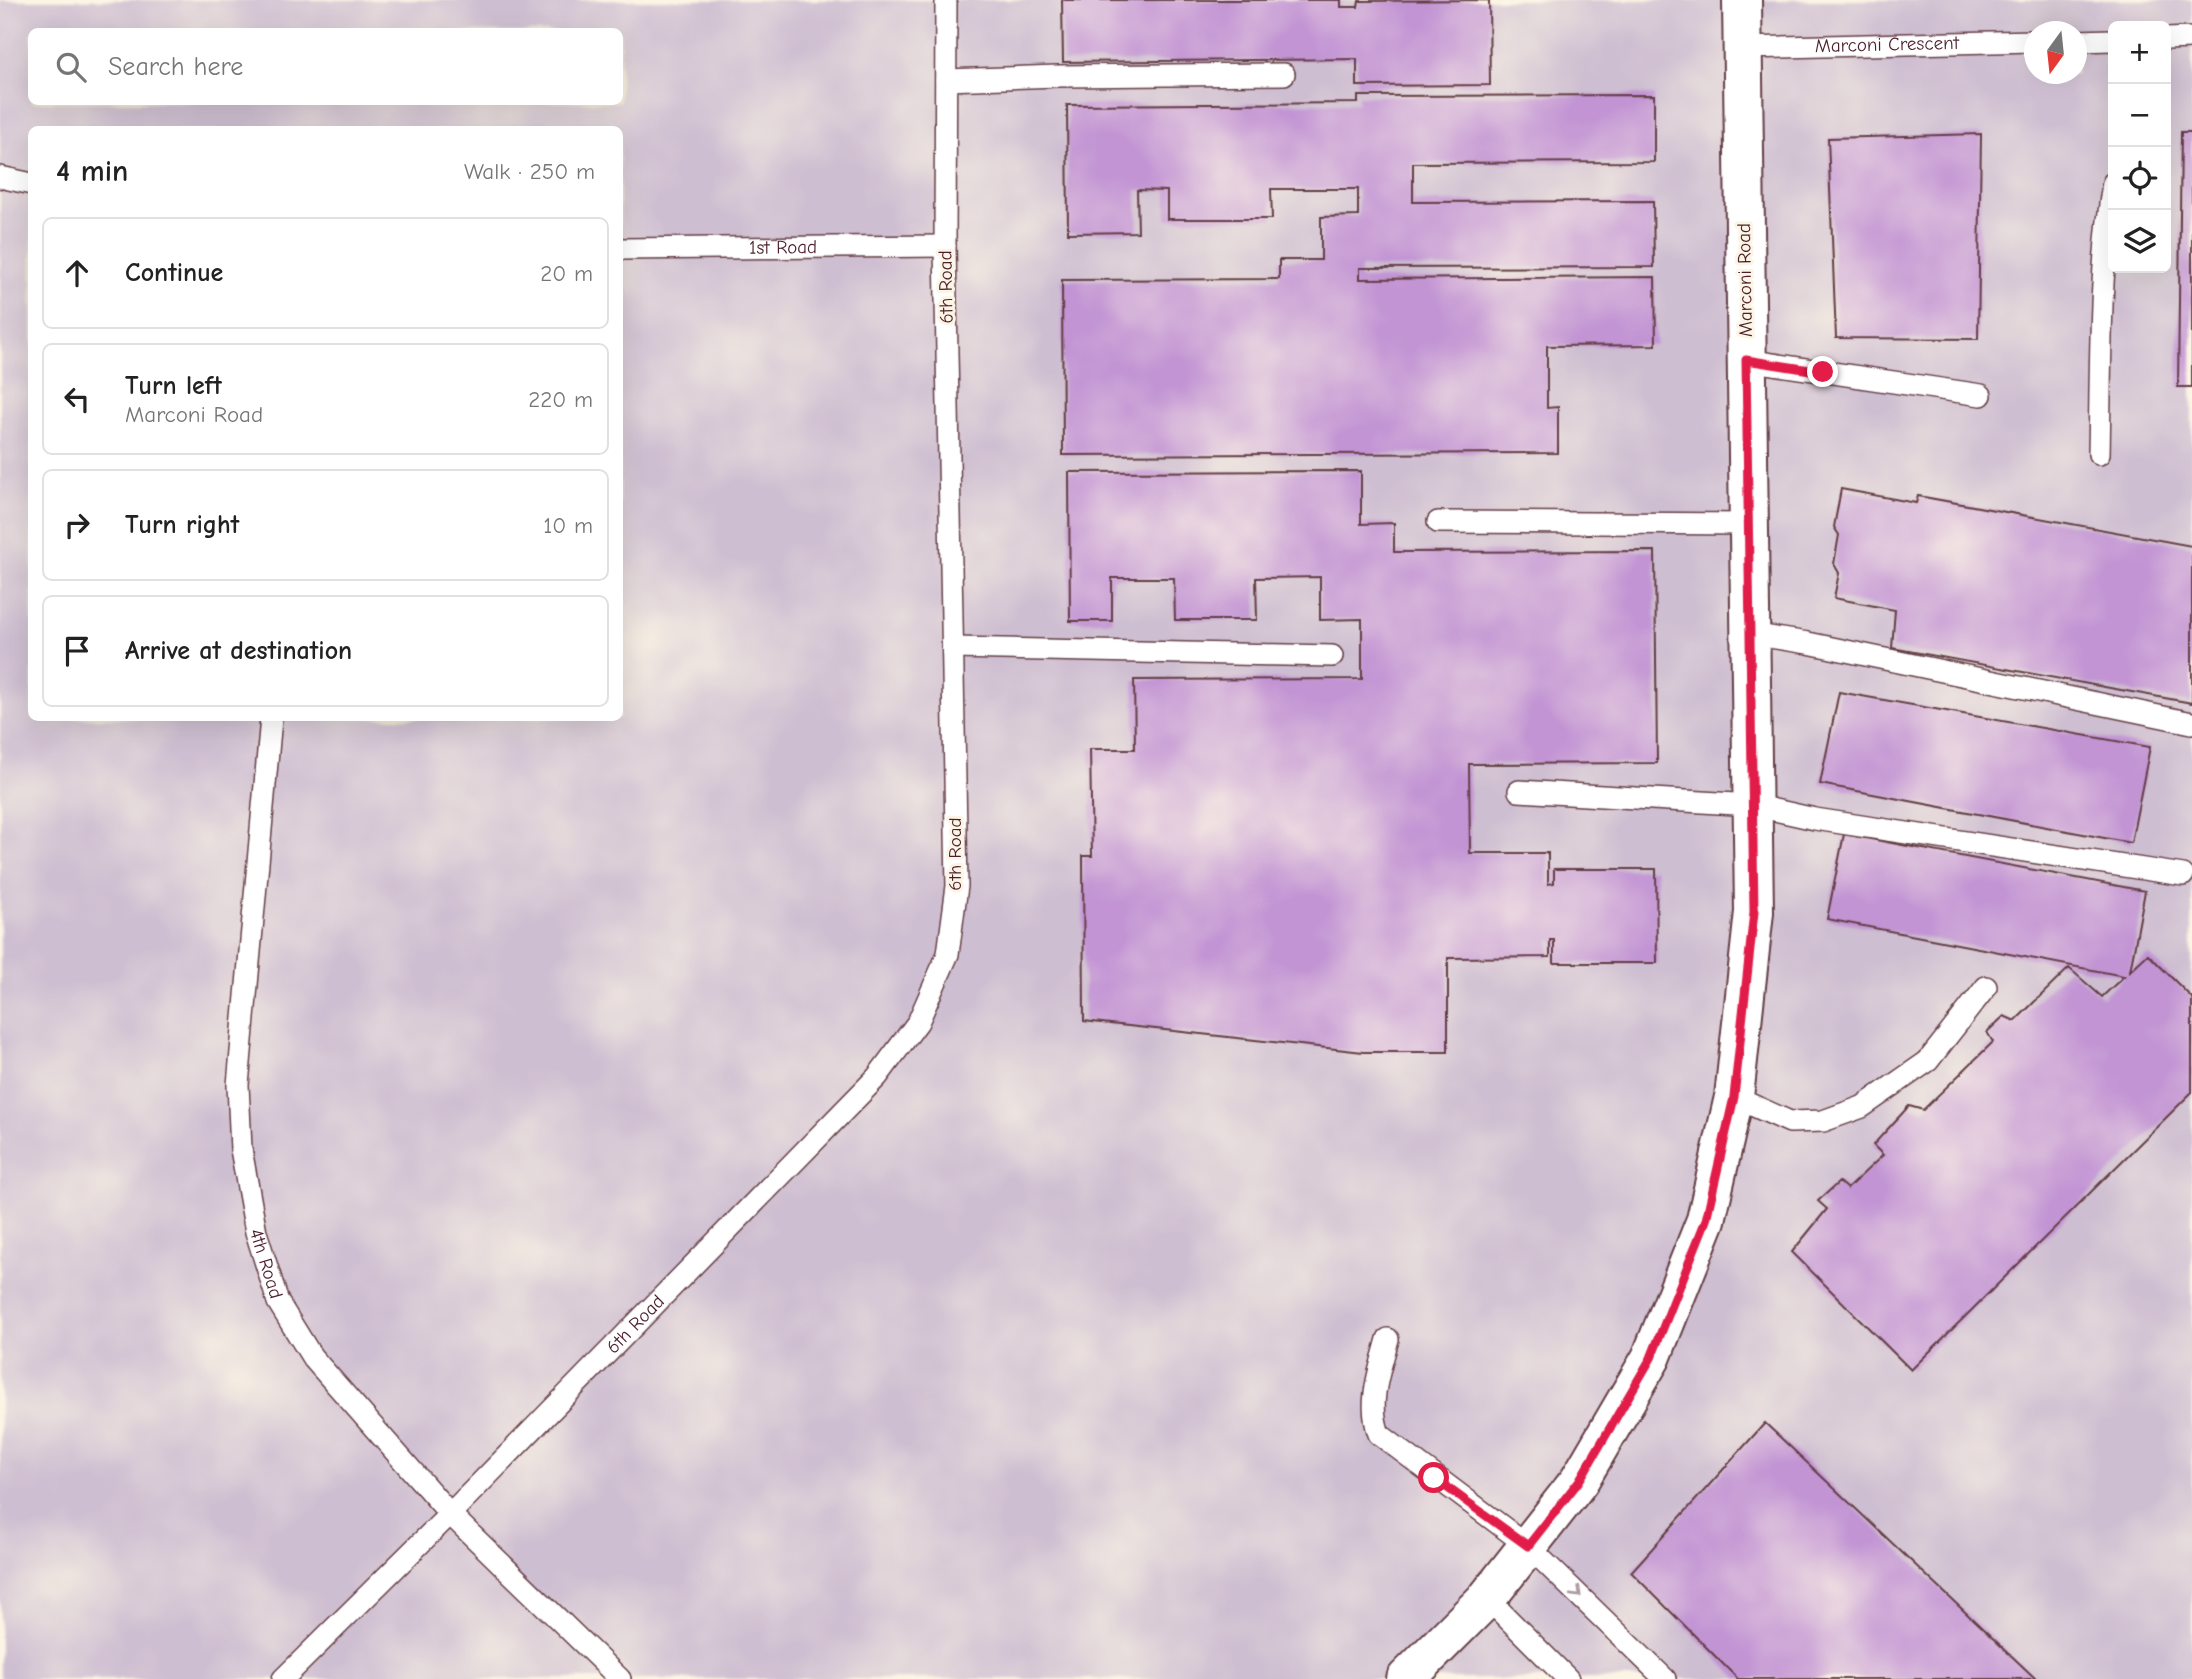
<!DOCTYPE html>
<meta charset="utf-8">
<style>
:root{--surface:#fff;--page:#f2f2f2;--text:#222;--muted:#767676;--line:#e0e0e0}
body{margin:0;font-family:"Comic Neue",sans-serif;background:var(--page);color:var(--text)}
.controls{position:absolute;right:21px;top:21px;display:grid;overflow:hidden;border-radius:10px;box-shadow:0 7px 28px #0002}
.controls button{width:63px;height:63px;display:grid;place-items:center;padding:0;border:0;border-bottom:2px solid var(--line);background:var(--surface);color:var(--text);font:35px sans-serif}
.compass{position:absolute;left:2024px;top:21px;width:63px;height:63px;border-radius:50%;background:var(--surface);box-shadow:0 7px 28px #0002;rotate:195deg}
.stop{position:absolute;width:21px;height:21px;margin:-16px;border:5px solid #e11d48;border-radius:50%;background:#fff}
.stop.end{background:#e11d48;border-color:#fff;box-shadow:0 2px 7px #0008}
.list{margin:0;padding:0;list-style:none}
h2{display:flex;justify-content:space-between;align-items:center;height:91px;margin:0;padding:0 28px;font-size:30px}
h2 small{font-size:23px;font-weight:400;color:var(--muted)}
.list li{display:grid;grid-template-columns:46px 1fr auto;gap:21px;align-items:center;box-sizing:border-box;height:112px;margin:0 14px 14px;padding:0 14px;border:2px solid var(--line);border-radius:10px}
.list b{display:block;font-size:26px;white-space:nowrap}
.list p{margin:0;font-size:23px;white-space:nowrap;color:var(--muted)}
.list em{font-size:23px;font-style:normal;color:var(--muted)}
.icon{flex:none;width:38px;height:38px;fill:none;stroke:currentColor;stroke-width:2;stroke-linecap:round;stroke-linejoin:round}
.map{position:relative;flex:none;width:2192px;height:1679px;overflow:hidden}
.search{position:absolute;background:var(--surface);box-shadow:0 7px 28px #0002;left:28px;top:28px;width:595px;height:77px;display:flex;align-items:center;gap:18px;box-sizing:border-box;padding:0 24px;border-radius:10px;color:var(--muted);font-size:26px}
.panel{position:absolute;background:var(--surface);box-shadow:0 7px 28px #0002;left:28px;top:126px;width:595px;height:595px;border-radius:10px}
.map>svg:first-child{display:block}
.industrial{fill:#cebed1;fill-rule:evenodd}
.building{fill:#c294d4}
.lines{fill:none;stroke-linecap:round;stroke-linejoin:round}
.service-casing{stroke:#643d44;stroke-width:24}
.minor-casing{stroke:#643d44;stroke-width:42}
.service{stroke:#fff;stroke-width:21}
.minor{stroke:#fff;stroke-width:38}
.oneway{stroke:#ae9aa0}
.route{stroke:#e11d48;stroke-width:9}
.labels{text-anchor:middle;dominant-baseline:central;stroke-width:6;stroke-linejoin:round;paint-order:stroke}
.street-label{font-size:19px;fill:#4a1f2b;stroke:#fcf5e5}
</style>
<div class="map">
<svg width="2192" height="1679" viewBox="0 0 2192 1679">
<rect width="100%" height="100%" fill="#fcf5e5"/>
<filter id="ink" filterUnits="userSpaceOnUse"><feTurbulence type="fractalNoise" baseFrequency=".0143" numOctaves="2"/><feDisplacementMap in="SourceGraphic" scale="14" xChannelSelector="R" yChannelSelector="G"/><feConvolveMatrix kernelMatrix="1 2 1 2 8 2 1 2 1" color-interpolation-filters="sRGB"/></filter>
<filter id="wash" filterUnits="userSpaceOnUse"><feTurbulence type="fractalNoise" baseFrequency=".00686" numOctaves="4" result="noise"/><feDisplacementMap in="SourceGraphic" scale="28" xChannelSelector="R" yChannelSelector="G"/><feGaussianBlur stdDeviation="1.57" result="paint"/><feColorMatrix in="noise" values="0 0 0 0 0 0 0 0 0 0 0 0 0 0 0 0 0 1.4 0 .05"/><feComposite in="paint" operator="in"/></filter>
<g filter="url(#wash)">
<rect width="100%" height="100%" fill="#f4ead1"/>
<path class="industrial" d="M0 0H2192V1679H0ZM2113 26H2166V268H2113ZM32 32H620V102H32ZM2035 32H2076V74H2035ZM32 130H620V718H32Z"/>
<g id="blocks">
<path class="building" d="M1062 0H1341V7H1358L1359 1 1489 0 1490 85 1357 86V59L1063 62Z
M1654 95V162L1413 163V202L1653 201 1654 267 1360 268V279L1655 277 1656 345 1547 346V408L1558 407V453L1063 455 1062 280 1279 279V260H1321V217L1358 216V189H1271L1272 219H1167V191L1137 190 1138 232 1068 233 1067 105 1358 103V96Z
M2181 132H2192V387H2178Z
M1981 134 1978 339 1836 338 1828 138Z
M1361 471V524L1394 523V552L1655 551 1657 763 1469 764 1470 853H1548V884L1554 883V869H1656L1657 963H1554V940H1550V957L1448 958V1052H1363L1084 1021 1083 856H1092L1090 749H1135L1134 680 1362 679V619L1320 620V577L1256 578 1257 620H1175L1174 578H1112V621H1070L1069 472Z
M1841 489 1916 503 1918 496 2192 546V703L1892 648 1895 610 1834 598 1839 573 1834 564 1839 535 1834 527Z
M1839 692 2150 747 2131 843 1820 784Z
M1844 834 2145 891 2130 971 2148 954 2192 998V1092L1911 1370 1792 1252 1827 1209 1818 1201 1839 1182 1847 1189 1883 1155 1873 1145 1909 1106 1923 1110 1993 1042 1987 1032 2004 1016 2015 1021 2069 968 2102 997 2124 976 1827 919Z
M1765 1423 2036 1679H1738L1631 1572Z"/>
</g>
</g>
<g filter="url(#ink)">
<use href="#blocks" fill-opacity="0" stroke="#643d44" stroke-width="2"/>
<g class="lines">
<g class="service-casing">
<g id="service">
<path d="M2166 39 2192 38"/>
<path d="M2076 41 2113 40"/>
<path id="s1" d="M1742 48 2035 41"/>
<path d="M946 80 1058 76 1284 74"/>
<path d="M0 177 32 184"/>
<path id="s2" d="M620 249 945 246"/>
<path d="M1746 360 1981 395"/>
<path d="M2099 454C2101 364 2099 272 2113 183"/>
<path d="M1438 522 1749 524"/>
<path d="M1750 634 1808 643 2192 723"/>
<path d="M953 648 1332 656"/>
<path id="s3" d="M271 718 238 1085 241 1149 256 1232 278 1302 312 1357 450 1514 620 1679"/>
<path d="M1519 791 1752 805 1815 819 2183 875"/>
<path d="M1734 1097 1790 1122 1823 1121 1862 1107 1928 1061 1986 987"/>
<path d="M1388 1339C1380 1370 1367 1402 1379 1434L1528 1546 1665 1679"/>
<path d="M1487 1598 1568 1679"/>
<path id="s4" d="M283 1679 450 1514 877 1077 918 1022 948 954 957 886 945 246 946 0"/>
</g>
</g>
<g class="minor-casing">
<path id="minor" d="M1406 1679 1487 1598 1579 1481 1651 1358 1706 1220 1734 1097 1754 912 1742 0"/>
</g>
<use href="#service" class="service"/>
<use href="#minor" class="minor"/>
</g>
<defs><path id="oneway-chevron" d="M-2-3.5L2.5 0L-2 3.5" fill="none" stroke-width="1.6" stroke-linecap="round" stroke-linejoin="round" transform="scale(1.75)"/></defs>
<use class="oneway" href="#oneway-chevron" transform="translate(1577 1593) rotate(44)"/>
</g>
<g class="lines" filter="url(#ink)">
<path class="route" d="M1434 1478 1528 1546 1579 1481 1651 1358 1706 1220 1734 1097 1754 912 1746 360 1823 372"/>
</g>
<g class="labels">
<g class="street-label">
<text stroke="none"><textPath href="#s1" startOffset="145">Marconi Crescent</textPath></text>
<text stroke="none"><textPath href="#s2" startOffset="163">1st Road</textPath></text>
<text transform="translate(1745 280) rotate(-91)">Marconi Road</text>
<text transform="translate(946 287) rotate(-91)">6th Road</text>
<text transform="translate(955 854) rotate(-90)">6th Road</text>
<text stroke="none"><textPath href="#s3" startOffset="550">4th Road</textPath></text>
<text stroke="none"><textPath href="#s4" startOffset="500">6th Road</textPath></text>
</g>
</g>
</svg>
<div class="controls">
<button>+</button>
<button>−</button>
<button><svg class="icon" aria-label="locate" viewBox="0 0 24 24"><circle cx="12" cy="12" r="6"/><path d="M12 2v4M12 18v4M2 12h4M18 12h4"/></svg></button>
<button><svg class="icon" aria-label="layers" viewBox="0 0 24 24"><path d="M12 4l9 5-9 5-9-5zM3 14l9 5 9-5"/></svg></button>
</div>
<svg class="compass" viewBox="-18 -18 36 36"><path d="M0-13l5 13h-10z" fill="#e53935"/><path d="M0 13l5-13h-10z" fill="#767676"/></svg>
<div class="stop" style="left:1434px;top:1478px"></div>
<div class="stop end" style="left:1823px;top:372px"></div>
<div class="search"><svg class="icon" aria-label="search" viewBox="0 0 24 24"><circle cx="10" cy="10" r="6"/><path d="M15 15l6 6"/></svg>Search here</div>
<section class="panel">
<h2>4 min<small>Walk · 250 m</small></h2>
<ul class="list">
<li><svg class="icon" aria-label="ahead" viewBox="0 0 24 24"><path d="M12 20V5M6 11l6-6 6 6"/></svg><div><b>Continue</b></div><em>20 m</em></li>
<li><svg class="icon" aria-label="left" viewBox="0 0 24 24"><path d="M17 20v-9H6M10 6l-5 5 5 5"/></svg><div><b>Turn left</b><p>Marconi Road</p></div><em>220 m</em></li>
<li><svg class="icon" aria-label="right" viewBox="0 0 24 24"><path d="M7 20v-9h11M14 6l5 5-5 5"/></svg><div><b>Turn right</b></div><em>10 m</em></li>
<li><svg class="icon" aria-label="arrive" viewBox="0 0 24 24"><path d="M6 21V4h12l-3 4 3 4H6"/></svg><div><b>Arrive at destination</b></div></li>
</ul>
</section>
</div>
